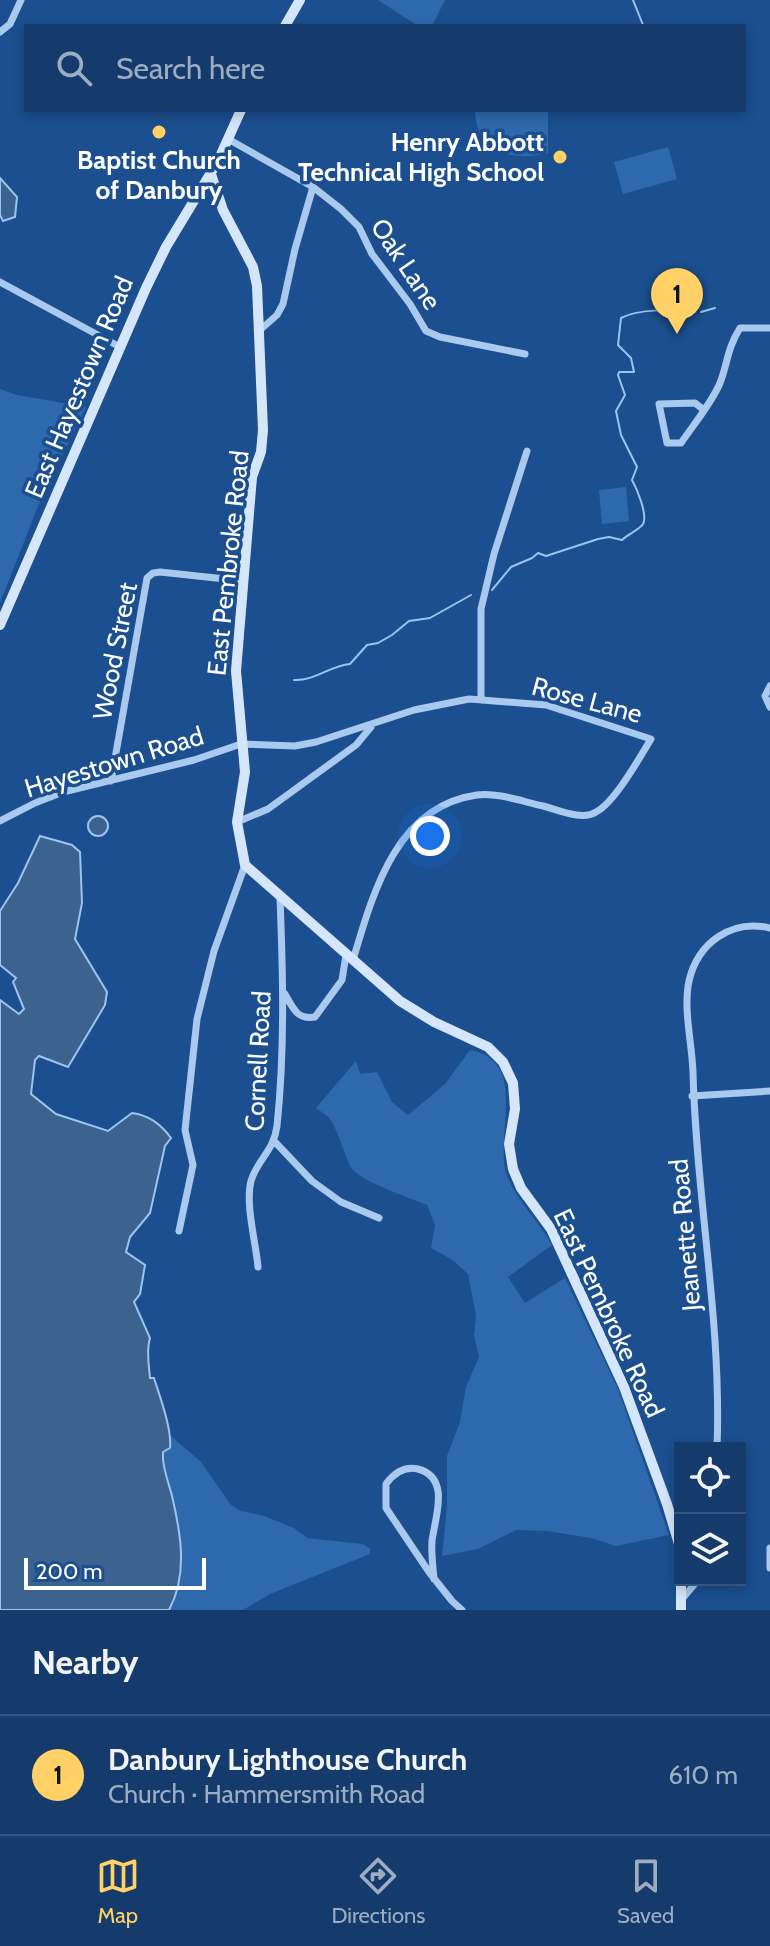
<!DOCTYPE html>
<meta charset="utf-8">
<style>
:root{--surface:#143b6b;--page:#1d4271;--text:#f1f3f6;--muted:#9dadc1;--line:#33557e;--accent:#ffd166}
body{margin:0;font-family:Cabin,sans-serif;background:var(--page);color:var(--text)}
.controls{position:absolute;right:24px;bottom:24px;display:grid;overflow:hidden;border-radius:0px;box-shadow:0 4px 12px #0003}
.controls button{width:72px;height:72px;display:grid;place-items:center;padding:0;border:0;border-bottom:2px solid var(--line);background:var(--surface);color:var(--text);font:40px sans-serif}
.scale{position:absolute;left:24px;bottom:20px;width:182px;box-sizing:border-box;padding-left:8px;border:4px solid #fff;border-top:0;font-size:22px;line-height:28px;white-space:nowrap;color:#fff;-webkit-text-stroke:6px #1b4f8f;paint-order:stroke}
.you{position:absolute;left:430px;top:836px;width:28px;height:28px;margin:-20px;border:6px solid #fff;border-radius:50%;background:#1a73e8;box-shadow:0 0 0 12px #1a73e833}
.badge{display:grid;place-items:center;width:52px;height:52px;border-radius:50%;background:var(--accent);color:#111;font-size:26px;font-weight:700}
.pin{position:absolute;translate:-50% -66px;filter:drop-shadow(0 2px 4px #0008)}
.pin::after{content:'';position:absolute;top:42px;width:28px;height:24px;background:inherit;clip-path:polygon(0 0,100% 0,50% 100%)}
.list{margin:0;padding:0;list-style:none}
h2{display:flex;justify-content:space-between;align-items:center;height:104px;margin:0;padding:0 32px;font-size:34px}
h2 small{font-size:26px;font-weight:400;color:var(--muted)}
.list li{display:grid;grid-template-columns:52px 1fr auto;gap:24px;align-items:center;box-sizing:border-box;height:120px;padding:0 32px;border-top:2px solid var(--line)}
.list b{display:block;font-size:30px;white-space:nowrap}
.list p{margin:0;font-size:26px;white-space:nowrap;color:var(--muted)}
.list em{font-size:26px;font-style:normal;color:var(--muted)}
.icon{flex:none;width:44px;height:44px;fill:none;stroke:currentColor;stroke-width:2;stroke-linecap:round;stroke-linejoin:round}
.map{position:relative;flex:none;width:770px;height:1610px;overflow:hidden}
.search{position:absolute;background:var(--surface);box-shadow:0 4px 12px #0003;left:24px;right:24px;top:24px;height:88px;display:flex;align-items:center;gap:20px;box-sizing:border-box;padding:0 28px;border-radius:0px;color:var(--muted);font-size:30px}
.sheet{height:224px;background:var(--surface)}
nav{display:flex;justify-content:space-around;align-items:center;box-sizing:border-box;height:112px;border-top:2px solid var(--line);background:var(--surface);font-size:22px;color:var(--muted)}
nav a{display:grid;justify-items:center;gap:4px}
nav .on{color:var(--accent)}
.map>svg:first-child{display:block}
.green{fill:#2e69ad}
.water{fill:#3c6290;stroke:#9cc4f0;stroke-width:2}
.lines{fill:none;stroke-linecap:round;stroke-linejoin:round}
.stream{stroke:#9cc4f0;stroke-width:2}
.street{stroke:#a9c9ee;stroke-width:7}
.secondary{stroke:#d6e6fa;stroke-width:10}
.poi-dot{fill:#ffd166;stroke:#1b4f8f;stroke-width:3}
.labels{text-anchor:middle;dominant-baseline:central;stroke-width:7;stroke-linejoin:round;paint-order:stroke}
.poi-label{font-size:26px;font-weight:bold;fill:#fff;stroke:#1b4f8f;text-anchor:end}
.street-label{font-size:26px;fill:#fff;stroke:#1b4f8f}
</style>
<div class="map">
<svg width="770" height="1610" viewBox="0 0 770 1610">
<rect width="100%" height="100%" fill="#1b4f8f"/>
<path class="green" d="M378 0H445L432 26H418Z
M475 110H548V153C513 162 476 153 475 110Z
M668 147 677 179 623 194 614 162Z
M0 389 17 395 86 407 40 501 0 603Z
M626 487 629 521 602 524 599 490Z
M470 1050C531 1062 493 1136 507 1176 517 1201 539 1221 552 1245L508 1277 525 1303 565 1278 618 1389 669 1535 616 1546 591 1538 547 1531 516 1530 478 1549 442 1556 447 1506V1456L460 1422 466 1387 479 1357 474 1336 476 1316 468 1274 451 1259 431 1248 435 1225 427 1205C410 1198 358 1181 350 1166 343 1151 339 1133 330 1119 327 1115 320 1111 316 1108L356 1061 360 1074 377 1072 392 1102 408 1115 445 1084Z
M171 1436 201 1462 231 1505 241 1511 264 1516 294 1528 307 1538 363 1544 370 1549V1554L270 1594 243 1610H169L176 1598 179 1533 163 1459V1452L170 1448Z"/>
<path class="water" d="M0 178 17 197 15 217 3 221 0 215Z
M88 826a10 10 0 1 1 20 0a10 10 0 1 1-20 0Z
M40 836 72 845 80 852 82 903 75 939 107 992 105 1005 68 1067 39 1056 35 1060 31 1094 56 1114 108 1131 132 1113C148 1115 161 1124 171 1138L165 1146 150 1213 130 1237 126 1252 145 1265 140 1294 134 1302 150 1338C146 1351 149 1366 150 1378H154C160 1397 172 1429 170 1448L163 1452V1459C164 1472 169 1484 172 1496 181 1534 188 1575 169 1610H0V1000L19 1014 24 1009 13 982 16 978 0 965V911L18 883Z"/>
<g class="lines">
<path class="stream" d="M633 0 643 25 654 26
M701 312 715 308
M492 590 511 567 532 558 538 553 546 556 598 539 609 537 622 540C628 534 639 530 643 524 648 515 637 489 632 480L637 467 621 435 616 411 625 395 618 375 619 372H634L631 358 618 345 621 318C638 309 671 309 689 313
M294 680C315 681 329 666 350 664L367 645 378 643 392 635 409 621 430 618 471 595"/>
<path class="street" d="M0 32 10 24 21 0
M228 139 313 187 341 209 359 227 372 254 410 304 426 331 440 337 525 354
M0 282 120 347
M260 330 277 315 283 304 295 249 313 187
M704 410 695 403 659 404 667 443H681C694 424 711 404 720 383 728 362 727 349 740 328H770
M770 686 765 696 770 707
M481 698V609L494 554 527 451
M111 781 147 578 153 573 160 572 244 581
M0 821 35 803 63 792 194 760 241 744 295 746 316 742 414 710 469 699 546 705 651 739C640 757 615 802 596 812 582 821 559 810 543 806 524 802 497 792 477 795 396 806 373 893 353 960
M237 822 268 809 356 745 371 727
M285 994C293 1008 297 1020 315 1017L342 980 346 955
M692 1096 770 1091
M275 1142 312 1181 341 1202 379 1218
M179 1231 193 1165 185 1130 197 1019 214 951 245 865
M258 1267C256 1243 245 1204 251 1181 257 1160 274 1151 277 1126 285 1050 283 974 280 898
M717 1448C722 1322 696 1197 693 1072 692 1043 683 1009 689 981 698 942 732 919 770 928
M770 1548V1568
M434 1579C433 1566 431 1553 432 1541 435 1517 451 1478 418 1469 404 1466 394 1473 386 1484V1508L429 1572 452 1601 462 1610
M682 1599 698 1580"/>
<path class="secondary" d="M285 26 300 0
M211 174 223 210 253 267 257 286 263 430 261 452 252 477 236 671 245 772 237 822 245 865 400 1001 434 1022 488 1047 503 1062 513 1083 515 1109 509 1144 513 1169 521 1188 551 1229 624 1387 667 1504 679 1544 680 1562
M0 625 146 288 166 247 218 161 241 110
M681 1580V1610"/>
</g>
<g class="poi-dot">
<circle cx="159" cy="132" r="8"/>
<circle cx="560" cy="157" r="8"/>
</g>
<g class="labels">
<g class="poi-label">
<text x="544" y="142">Henry Abbott<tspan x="544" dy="30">Technical High School</tspan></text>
<text x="159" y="160" text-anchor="middle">Baptist Church<tspan x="159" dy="30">of Danbury</tspan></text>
</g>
<g class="street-label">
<text transform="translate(406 264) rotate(56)">Oak Lane</text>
<text transform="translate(79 387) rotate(-67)">East Hayestown Road</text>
<text transform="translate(228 563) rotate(-84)">East Pembroke Road</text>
<text transform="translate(115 651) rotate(-79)">Wood Street</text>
<text transform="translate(587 700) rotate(15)">Rose Lane</text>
<text transform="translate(114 762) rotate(-17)">Hayestown Road</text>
<text transform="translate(258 1061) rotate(-87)">Cornell Road</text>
<text transform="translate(685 1235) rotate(-95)">Jeanette Road</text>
<text transform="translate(609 1313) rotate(65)">East Pembroke Road</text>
</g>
</g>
</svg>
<div class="controls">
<button><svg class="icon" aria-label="locate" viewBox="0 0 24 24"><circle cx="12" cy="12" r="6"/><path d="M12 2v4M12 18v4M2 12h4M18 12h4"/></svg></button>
<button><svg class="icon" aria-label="layers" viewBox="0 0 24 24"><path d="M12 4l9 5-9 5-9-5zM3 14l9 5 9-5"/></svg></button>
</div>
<div class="scale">200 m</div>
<div class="you"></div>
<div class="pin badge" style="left:677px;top:334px">1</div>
<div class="search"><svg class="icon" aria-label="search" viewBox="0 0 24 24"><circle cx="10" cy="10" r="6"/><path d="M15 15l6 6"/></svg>Search here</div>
</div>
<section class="sheet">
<h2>Nearby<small></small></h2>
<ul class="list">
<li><span class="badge">1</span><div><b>Danbury Lighthouse Church</b><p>Church · Hammersmith Road</p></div><em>610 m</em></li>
</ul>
</section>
<nav>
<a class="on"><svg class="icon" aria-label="map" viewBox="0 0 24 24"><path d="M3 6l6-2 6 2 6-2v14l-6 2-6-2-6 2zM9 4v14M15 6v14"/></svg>Map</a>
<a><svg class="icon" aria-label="directions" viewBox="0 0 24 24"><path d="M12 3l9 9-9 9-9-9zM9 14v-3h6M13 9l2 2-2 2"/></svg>Directions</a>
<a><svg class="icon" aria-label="saved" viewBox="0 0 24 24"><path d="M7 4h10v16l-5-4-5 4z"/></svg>Saved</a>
</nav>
